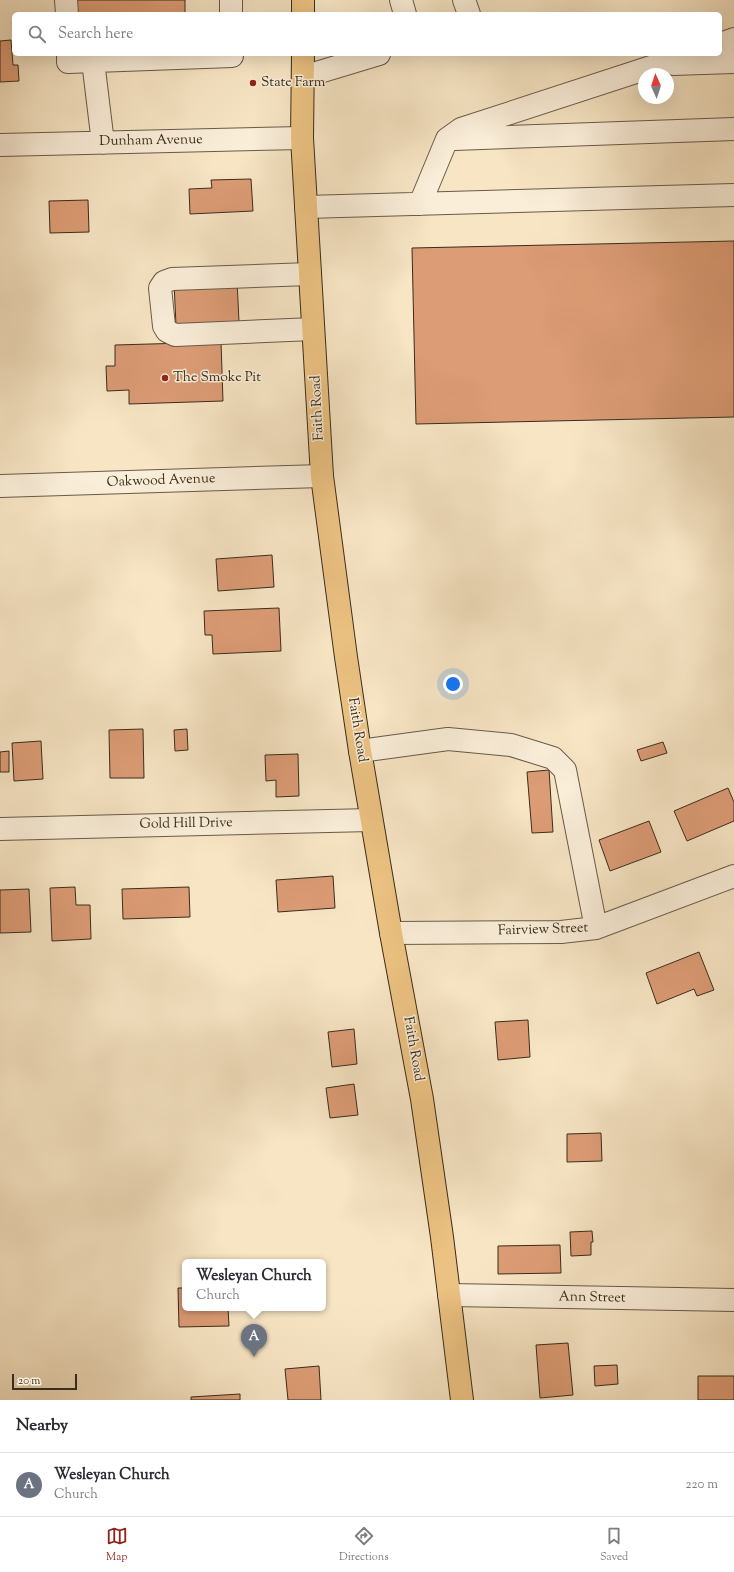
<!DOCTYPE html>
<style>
:root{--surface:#fff;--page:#f7f7f7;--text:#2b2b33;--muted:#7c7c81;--line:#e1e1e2;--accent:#8f2418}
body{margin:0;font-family:"Sorts Mill Goudy",serif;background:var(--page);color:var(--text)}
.compass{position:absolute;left:638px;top:68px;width:36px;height:36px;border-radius:50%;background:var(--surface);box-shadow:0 4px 16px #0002;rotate:357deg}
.scale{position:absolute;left:12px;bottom:10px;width:65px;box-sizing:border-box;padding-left:4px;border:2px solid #392d1d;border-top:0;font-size:11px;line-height:14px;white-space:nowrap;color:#392d1d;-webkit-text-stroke:3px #faeed9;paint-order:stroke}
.you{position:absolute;left:453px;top:684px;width:14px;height:14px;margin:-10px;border:3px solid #fff;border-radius:50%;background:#1a73e8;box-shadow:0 0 0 6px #1a73e833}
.badge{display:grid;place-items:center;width:26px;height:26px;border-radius:50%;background:var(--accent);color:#fff;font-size:13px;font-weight:700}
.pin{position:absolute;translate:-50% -33px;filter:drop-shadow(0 1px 2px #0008)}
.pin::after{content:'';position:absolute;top:21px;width:14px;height:12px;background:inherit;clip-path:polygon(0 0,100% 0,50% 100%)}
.popup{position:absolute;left:182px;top:1259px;width:144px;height:52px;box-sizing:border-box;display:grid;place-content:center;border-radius:6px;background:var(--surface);filter:drop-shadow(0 1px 3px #0005);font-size:13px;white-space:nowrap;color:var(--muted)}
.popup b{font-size:15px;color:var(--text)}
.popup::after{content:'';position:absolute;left:50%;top:100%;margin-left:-8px;border:8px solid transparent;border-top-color:var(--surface)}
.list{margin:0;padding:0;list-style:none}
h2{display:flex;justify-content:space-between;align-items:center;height:52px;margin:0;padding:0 16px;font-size:17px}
h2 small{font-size:13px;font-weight:400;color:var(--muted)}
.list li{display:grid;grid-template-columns:26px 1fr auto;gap:12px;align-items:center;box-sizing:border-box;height:64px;padding:0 16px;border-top:1px solid var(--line)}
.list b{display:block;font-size:15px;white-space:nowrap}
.list p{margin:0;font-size:13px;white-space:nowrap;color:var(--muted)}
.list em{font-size:13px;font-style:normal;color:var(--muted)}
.icon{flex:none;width:22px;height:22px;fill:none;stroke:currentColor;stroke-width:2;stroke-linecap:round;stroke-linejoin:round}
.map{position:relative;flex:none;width:734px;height:1400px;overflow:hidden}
.search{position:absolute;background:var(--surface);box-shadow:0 4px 16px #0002;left:12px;right:12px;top:12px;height:44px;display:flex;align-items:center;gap:10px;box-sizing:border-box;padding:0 14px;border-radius:6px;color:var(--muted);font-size:15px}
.sheet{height:116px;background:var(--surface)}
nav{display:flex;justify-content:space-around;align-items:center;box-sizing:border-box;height:56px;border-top:1px solid var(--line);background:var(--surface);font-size:11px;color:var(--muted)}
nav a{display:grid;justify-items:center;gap:2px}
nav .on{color:var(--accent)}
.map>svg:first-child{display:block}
.building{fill:#dc9c75;stroke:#392d1d}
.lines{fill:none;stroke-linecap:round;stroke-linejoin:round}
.minor-casing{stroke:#685b47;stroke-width:24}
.major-casing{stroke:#392d1d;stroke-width:24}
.minor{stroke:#faeed9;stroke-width:22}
.major{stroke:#ecc282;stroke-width:22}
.poi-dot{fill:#8f2418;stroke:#faeed9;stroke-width:1.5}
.labels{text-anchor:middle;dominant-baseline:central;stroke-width:3;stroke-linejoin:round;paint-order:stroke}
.poi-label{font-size:14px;fill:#392d1d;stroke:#faeed9;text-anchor:start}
.street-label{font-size:14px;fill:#392d1d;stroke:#faeed9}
</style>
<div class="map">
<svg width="734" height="1400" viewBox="0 0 734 1400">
<rect width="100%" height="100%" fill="#f7e5c4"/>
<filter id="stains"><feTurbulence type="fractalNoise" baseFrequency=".005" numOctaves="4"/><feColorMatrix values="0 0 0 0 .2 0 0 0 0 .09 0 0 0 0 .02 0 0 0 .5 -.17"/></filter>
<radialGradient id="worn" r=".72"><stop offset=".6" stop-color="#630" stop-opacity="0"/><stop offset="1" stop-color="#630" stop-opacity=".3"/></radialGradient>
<path class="building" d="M71 0H185V14H71Z
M11 40 13 65H18L19 81 0 82V41Z
M251 179 253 211 190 214 189 189 212 188 211 180Z
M88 200 89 232 50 233 49 201Z
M734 241V417L416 424 412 248Z
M237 280 239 322 176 325 174 283Z
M221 342 223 401 129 404V390L107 391 106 366H115V345Z
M272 555 274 587 218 591 216 559Z
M279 608 281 651 213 654 212 635H205L204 611Z
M143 729 144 778H110L109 730Z
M187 729 188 750 175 751 174 730Z
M41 741 43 779 14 781 12 743Z
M663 742 667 753 641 761 637 750Z
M9 751V772H0V752Z
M298 754 299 796 276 797V780L266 781 265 755Z
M549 770 553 832 532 833 527 772Z
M728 788 734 802V821L687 841 674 811Z
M649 821 661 852 610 871 599 840Z
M333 876 335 908 278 912 276 880Z
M75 887 76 905H90L91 939 52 941 50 888Z
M189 887 190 917 123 919 122 889Z
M29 889 31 932 0 933V890Z
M699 952 714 990 697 996 694 989 657 1004 646 973Z
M528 1020 530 1057 498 1060 495 1022Z
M354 1029 357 1064 332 1067 328 1032Z
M354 1084 358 1115 330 1118 326 1088Z
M601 1133 602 1161 567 1162V1134Z
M592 1231 593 1242H591V1255L571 1256 570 1232Z
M560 1245 561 1273 498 1274V1246Z
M178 1288H185V1308H228L229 1326 179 1327Z
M568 1343 573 1395 540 1398 536 1345Z
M617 1365 618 1384 595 1386 594 1366Z
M319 1366 321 1400H288L285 1369Z
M698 1376H734V1400H698Z
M240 1394V1400H191V1397Z"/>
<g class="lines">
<g class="minor-casing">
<path id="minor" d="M66 0 67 14
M231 0V14
M401 0 405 14
M464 0 469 14
M720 44 734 39
M68 54V62L232 56V54
M93 61 103 143
M673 64 734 62
M303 77 379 54
M454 139 734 129
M0 145 302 138
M420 204 447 139 461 129 691 54
M306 207 734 195
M310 274 172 279 164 282 160 288 164 326 167 331 175 335 313 329
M0 486 322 476
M360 751 448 739 511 745 553 758 565 770 596 928
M0 829 371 820
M391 933 561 932 596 928 734 876
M449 1295 734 1300"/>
</g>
<g class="major-casing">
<path id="major" d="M303 14V0
M303 54 302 138 322 476 346 657 360 751 391 933 422 1099 442 1237 462 1400"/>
</g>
<use href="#minor" class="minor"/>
<use href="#major" class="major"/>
</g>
<g class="poi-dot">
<circle cx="253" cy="83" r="4"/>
<circle cx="165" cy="378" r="4"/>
</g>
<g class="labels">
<g class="poi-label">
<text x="261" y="83">State Farm</text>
<text x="173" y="378">The Smoke Pit</text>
</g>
<g class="street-label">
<text transform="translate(151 141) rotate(-1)">Dunham Avenue</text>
<text transform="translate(318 408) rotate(-93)">Faith Road</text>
<text transform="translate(161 481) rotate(-2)">Oakwood Avenue</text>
<text transform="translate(357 730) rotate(81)">Faith Road</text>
<text transform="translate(186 824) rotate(-1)">Gold Hill Drive</text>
<text transform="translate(543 930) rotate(-2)">Fairview Street</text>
<text transform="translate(413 1049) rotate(80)">Faith Road</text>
<text transform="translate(592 1298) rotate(1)">Ann Street</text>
</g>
</g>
<rect width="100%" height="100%" filter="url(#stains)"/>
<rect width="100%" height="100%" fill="url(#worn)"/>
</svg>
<svg class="compass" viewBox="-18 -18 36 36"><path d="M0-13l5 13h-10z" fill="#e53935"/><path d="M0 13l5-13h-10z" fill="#7c7c81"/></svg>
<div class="scale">20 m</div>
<div class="you"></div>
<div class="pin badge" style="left:254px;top:1357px;background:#6b7280">A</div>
<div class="popup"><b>Wesleyan Church</b>Church</div>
<div class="search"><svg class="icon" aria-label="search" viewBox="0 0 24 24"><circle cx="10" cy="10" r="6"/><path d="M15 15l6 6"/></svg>Search here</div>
</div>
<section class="sheet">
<h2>Nearby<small></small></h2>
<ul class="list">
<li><span class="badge" style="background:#6b7280">A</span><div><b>Wesleyan Church</b><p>Church</p></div><em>220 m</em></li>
</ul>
</section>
<nav>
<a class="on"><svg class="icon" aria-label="map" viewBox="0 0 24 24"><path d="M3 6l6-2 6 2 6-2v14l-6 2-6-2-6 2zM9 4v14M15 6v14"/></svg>Map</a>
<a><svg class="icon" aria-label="directions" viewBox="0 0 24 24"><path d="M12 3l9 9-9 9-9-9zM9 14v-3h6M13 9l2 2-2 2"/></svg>Directions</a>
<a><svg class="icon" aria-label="saved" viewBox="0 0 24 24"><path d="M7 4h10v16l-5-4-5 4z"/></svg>Saved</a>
</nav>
